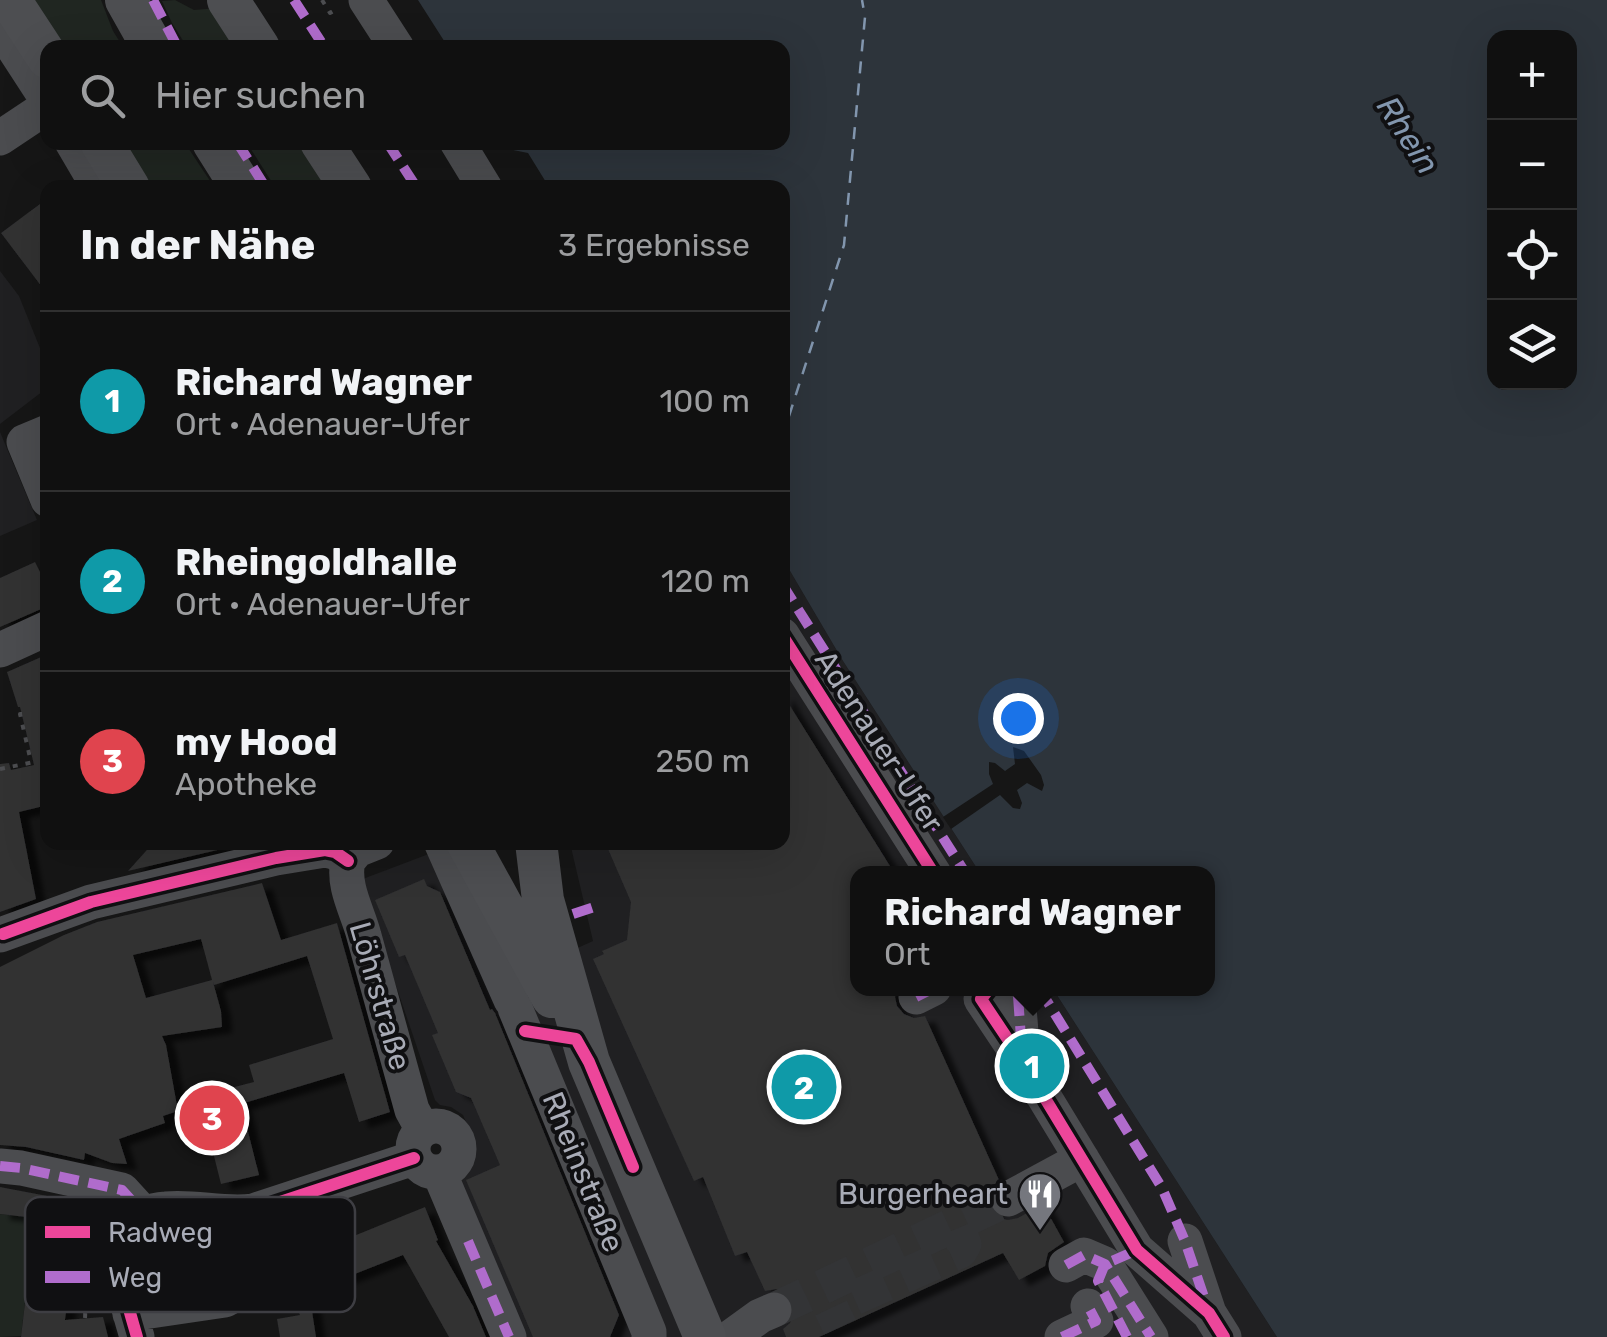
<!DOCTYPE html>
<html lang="de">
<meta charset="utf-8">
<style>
:root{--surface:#101010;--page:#191919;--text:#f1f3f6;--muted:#9c9d9f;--line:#303030;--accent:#75777e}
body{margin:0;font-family:Rubik,sans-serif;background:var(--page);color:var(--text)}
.controls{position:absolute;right:30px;top:30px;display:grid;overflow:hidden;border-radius:20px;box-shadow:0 10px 40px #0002}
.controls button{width:90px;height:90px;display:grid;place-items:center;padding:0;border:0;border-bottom:2px solid var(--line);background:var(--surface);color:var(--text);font:50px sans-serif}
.you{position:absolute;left:1018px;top:718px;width:35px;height:35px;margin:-25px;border:8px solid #fff;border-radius:50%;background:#1a73e8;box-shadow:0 0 0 15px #1a73e833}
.badge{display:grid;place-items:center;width:65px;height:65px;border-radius:50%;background:var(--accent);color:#fff;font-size:32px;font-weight:700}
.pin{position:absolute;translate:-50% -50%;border:5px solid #fff;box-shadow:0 2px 10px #0006}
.popup{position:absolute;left:850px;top:866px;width:365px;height:130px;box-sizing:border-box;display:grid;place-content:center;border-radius:20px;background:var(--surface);filter:drop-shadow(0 2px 8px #0005);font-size:32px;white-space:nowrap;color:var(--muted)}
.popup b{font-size:38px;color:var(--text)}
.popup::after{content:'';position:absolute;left:50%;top:100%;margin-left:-20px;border:20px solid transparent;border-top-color:var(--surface)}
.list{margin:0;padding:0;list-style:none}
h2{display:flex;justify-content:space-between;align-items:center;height:130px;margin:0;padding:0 40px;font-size:42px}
h2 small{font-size:32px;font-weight:400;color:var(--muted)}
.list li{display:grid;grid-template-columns:65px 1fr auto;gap:30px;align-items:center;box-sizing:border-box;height:180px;padding:0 40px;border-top:2px solid var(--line)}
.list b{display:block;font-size:38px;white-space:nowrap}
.list p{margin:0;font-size:32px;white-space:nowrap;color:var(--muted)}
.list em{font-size:32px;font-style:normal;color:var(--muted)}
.icon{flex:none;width:55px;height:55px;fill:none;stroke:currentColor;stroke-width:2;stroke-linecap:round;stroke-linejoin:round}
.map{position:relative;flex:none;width:1607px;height:1337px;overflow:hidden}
.search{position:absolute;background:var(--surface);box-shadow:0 10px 40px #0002;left:40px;top:40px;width:750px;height:110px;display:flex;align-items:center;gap:25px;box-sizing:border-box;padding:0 35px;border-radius:20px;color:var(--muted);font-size:38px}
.panel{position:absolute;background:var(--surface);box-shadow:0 10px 40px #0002;left:40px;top:180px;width:750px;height:670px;border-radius:20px}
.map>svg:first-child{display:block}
.built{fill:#202022}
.green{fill:#202621}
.water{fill:#2d343b;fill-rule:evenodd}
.pier{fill:#161616}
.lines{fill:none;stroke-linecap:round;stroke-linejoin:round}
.ferry{stroke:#8296ae;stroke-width:2.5;stroke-dasharray:12 10;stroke-linecap:butt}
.building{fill:#313132;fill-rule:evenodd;filter:url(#shadow)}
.minor-tunnel{stroke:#333436;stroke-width:35;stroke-dasharray:35 18;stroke-linecap:butt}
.path{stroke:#4c4d50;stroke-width:4;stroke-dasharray:5 8;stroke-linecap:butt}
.minor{stroke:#4b4c4f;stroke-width:35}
.major{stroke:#4d4e51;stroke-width:42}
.quiet{stroke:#b06ccc;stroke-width:10;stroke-dasharray:20 10;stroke-linecap:butt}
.cycleway-casing{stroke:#101012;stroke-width:19}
.cycleway{stroke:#ed469a;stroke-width:12}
.labels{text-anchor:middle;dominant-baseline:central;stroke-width:8;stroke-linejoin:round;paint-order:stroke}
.street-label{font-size:30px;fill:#a8abb6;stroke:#101012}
.poi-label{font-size:30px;fill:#a8abb6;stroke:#101012;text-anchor:end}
.water-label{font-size:32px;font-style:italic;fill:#8296ae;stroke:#101012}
.key{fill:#101012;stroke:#3e3e43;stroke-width:2.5}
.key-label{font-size:28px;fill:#a8abb6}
</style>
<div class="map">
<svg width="1607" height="1337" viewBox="0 0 1607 1337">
<defs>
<filter id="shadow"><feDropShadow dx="10" dy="6" stdDeviation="2.5" flood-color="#0009"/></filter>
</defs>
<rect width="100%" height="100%" fill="#161616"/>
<path class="built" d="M0 271 19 296 48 368 47 388 0 424Z
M0 432 37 520 0 536Z
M783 559 843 661 980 873 857 874V988L1053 989 1277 1337H523L455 1183 470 1165 473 1153V1138L463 1115 451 1107 440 1105 435 1100 360 880 442 849 502 982 593 941 570 843 782 842Z"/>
<path class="green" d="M32 0H101L113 31 123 47H62Z
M175 0 194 10 218 8 243 47H187L172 23 162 1Z
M121 143H185L214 187H149Z
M247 143H303L331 187H275Z
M0 1214 35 1218 21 1336 0 1337Z"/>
<path class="water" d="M418 0H1607V1337H1277L1053 989 1207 988V874L980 873 843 661 783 559 782 188 549 187 528 153 513 150 508 143 782 142V48L448 47ZM1494 38H1570V382H1494Z"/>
<path class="pier" d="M1013 747 1024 751 1041 775 1044 785 1042 791 1027 783 1017 790 1022 803 1020 809 1013 808 1000 795 951 829 943 817 993 784 989 774V762L995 763 1005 771 1015 764Z"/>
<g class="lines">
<path class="ferry" d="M789 416 844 245 865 17 862 0"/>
</g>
<path class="building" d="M48 198V295L1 233Z
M35 562 48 588V606L0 627V578Z
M48 654V805L19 812 36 899 0 912V764L9 763 11 770 34 765 20 707H18L7 672Z
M782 693 895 874H857V988H897L895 997 897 1006 904 1014 914 1018 925 1016 999 1180 990 1189 987 1199 990 1210 998 1218 1008 1220 1018 1218 1043 1204 1064 1242 1048 1253 1045 1266 1019 1280 1003 1253 819 1337H786L783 1329 790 1323 795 1313 793 1301 786 1292 777 1289 765 1291 747 1252 735 1256 703 1177 694 1181 593 959 604 954 602 951 627 940 631 902 605 842H782Z
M154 842H243V844L128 871Z
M424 879 427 886 440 892 490 1010 492 1009 495 1013 619 1315 610 1337H533L466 1180 500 1165 471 1098 456 1092 432 1035 438 1033 405 955 399 957 375 900Z
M262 883 281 940 337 923 390 1112 359 1122 344 1073 241 1104 259 1175 221 1184 199 1096 254 1082 249 1065 333 1039 307 956 214 985 213 982 221 1011 222 1027 162 1036 166 1045 178 1111 163 1116 165 1123 119 1139 127 1164 112 1163 85 1153 84 1160 26 1147 0 1145V967L64 935 97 922ZM201 939 212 980 146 998 133 955Z
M0 1187 79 1202 65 1320 103 1317 108 1337H21L35 1218 0 1214Z
M425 1207 438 1240 436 1241 473 1306 486 1337H449L403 1255 309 1292 316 1337H280L277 1319 300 1315 280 1266Z"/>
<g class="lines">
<path class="minor-tunnel" d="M854 1298 960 1251 964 1244 956 1225
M831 1308 840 1327
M774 1310 1008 1199"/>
<path class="path" d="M322 0 330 13 337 9
M782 420 789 416
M22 714H20L31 762
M0 769 34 762
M85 1318C86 1305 83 1289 93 1279"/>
<path class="minor" d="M366 0 397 48
M0 27 48 101
M0 138 48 106
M72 142 99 188
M457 142 485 188
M48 432 24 442 48 500
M782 635 934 874
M0 650 48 628
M441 842 511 1000
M348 861C342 886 358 912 364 936 380 994 396 1052 412 1110L423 1130
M348 861 357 850 377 842
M0 935 91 902 276 858 325 850 335 852 348 861
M990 988 981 999 1023 1062 1137 1250 1209 1313
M1018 996 1023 1056
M916 997 934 988
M515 1008 649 1332V1337
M413 1149a23 23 0 1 1 46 0a23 23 0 1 1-46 0Z
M0 1166 21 1168 122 1190 144 1214
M439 1172 509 1337
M1008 1199 1082 1159
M1185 1241 1209 1313 1224 1337
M1066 1265 1084 1255 1105 1264 1151 1337
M130 1314 225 1300C262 1281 244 1246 238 1213
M137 1337C125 1294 95 1214 166 1209 195 1206 224 1215 253 1211L414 1158
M731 1337 760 1316 774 1310
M1062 1337 1096 1321 1088 1306"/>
<path class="major" d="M10 0 48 58
M126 0 153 48
M228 0 259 48
M101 142 129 188
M213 142 242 188
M321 142 351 188
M467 842 552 997
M536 842 543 900 589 1062 705 1337"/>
<path class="quiet" d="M153 0 178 48
M294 0 325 48
M237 142 266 188
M387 142 417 188
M782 584 966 874
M573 914 600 905
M1039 988 1162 1188 1185 1241 1207 1306
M1018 996 1022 1052
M916 997 934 988
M0 1166 21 1168 122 1190 144 1214
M468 1241 509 1337
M1066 1265 1084 1255 1105 1264 1151 1337
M1062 1337 1096 1321 1088 1306
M1127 1337 1098 1281 1105 1264 1137 1250"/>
<g class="cycleway-casing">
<path id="cycleway" d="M782 635 934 874
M3 934 91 902 276 858 325 850 335 852 348 861
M990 988 981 999 1023 1062 1137 1250 1209 1313 1224 1337
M525 1031 576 1039 589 1062 633 1167
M137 1337C125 1294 95 1214 166 1209 195 1206 224 1215 253 1211L414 1158"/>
</g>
<use href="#cycleway" class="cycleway"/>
</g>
<defs>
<g id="restaurant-pin" transform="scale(2.25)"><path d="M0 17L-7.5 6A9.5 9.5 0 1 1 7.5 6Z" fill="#75777e" stroke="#101012"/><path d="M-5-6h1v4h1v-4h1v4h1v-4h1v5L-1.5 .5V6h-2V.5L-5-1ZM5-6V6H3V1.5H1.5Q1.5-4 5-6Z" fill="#fff"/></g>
</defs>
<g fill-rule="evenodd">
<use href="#restaurant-pin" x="1040" y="1194"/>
</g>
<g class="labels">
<g class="street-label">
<text transform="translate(879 741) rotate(57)">Adenauer-Ufer</text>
<text transform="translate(380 996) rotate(74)">Löhrstraße</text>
<text transform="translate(583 1172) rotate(68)">Rheinstraße</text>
</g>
<g class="poi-label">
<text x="1008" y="1194">Burgerheart</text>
</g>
<g class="water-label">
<text transform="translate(1408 135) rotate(57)">Rhein</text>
</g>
</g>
<rect x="25" y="1197" width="330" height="115" rx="15" class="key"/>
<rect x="45" y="1226" width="45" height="12" fill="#ed469a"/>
<rect x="45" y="1271" width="45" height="12" fill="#b06ccc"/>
<g class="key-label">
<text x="108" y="1242">Radweg</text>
<text x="108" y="1287">Weg</text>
</g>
</svg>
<div class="controls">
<button>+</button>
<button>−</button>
<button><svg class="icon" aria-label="locate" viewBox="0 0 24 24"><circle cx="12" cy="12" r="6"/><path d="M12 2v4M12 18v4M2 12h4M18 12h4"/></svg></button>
<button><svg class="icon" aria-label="layers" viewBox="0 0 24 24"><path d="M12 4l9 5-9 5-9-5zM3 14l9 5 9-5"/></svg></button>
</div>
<div class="you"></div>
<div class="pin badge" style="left:1032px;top:1066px;background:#0f9aa8">1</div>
<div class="popup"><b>Richard Wagner</b>Ort</div>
<div class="pin badge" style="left:804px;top:1087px;background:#0f9aa8">2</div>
<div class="pin badge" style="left:212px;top:1118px;background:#e0444e">3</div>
<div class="search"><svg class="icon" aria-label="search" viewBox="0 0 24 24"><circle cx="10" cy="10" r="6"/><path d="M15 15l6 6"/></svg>Hier suchen</div>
<section class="panel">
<h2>In der Nähe<small>3 Ergebnisse</small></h2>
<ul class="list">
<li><span class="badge" style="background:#0f9aa8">1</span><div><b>Richard Wagner</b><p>Ort · Adenauer-Ufer</p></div><em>100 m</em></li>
<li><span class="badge" style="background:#0f9aa8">2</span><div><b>Rheingoldhalle</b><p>Ort · Adenauer-Ufer</p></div><em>120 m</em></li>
<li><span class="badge" style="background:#e0444e">3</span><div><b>my Hood</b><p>Apotheke</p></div><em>250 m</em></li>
</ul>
</section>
</div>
